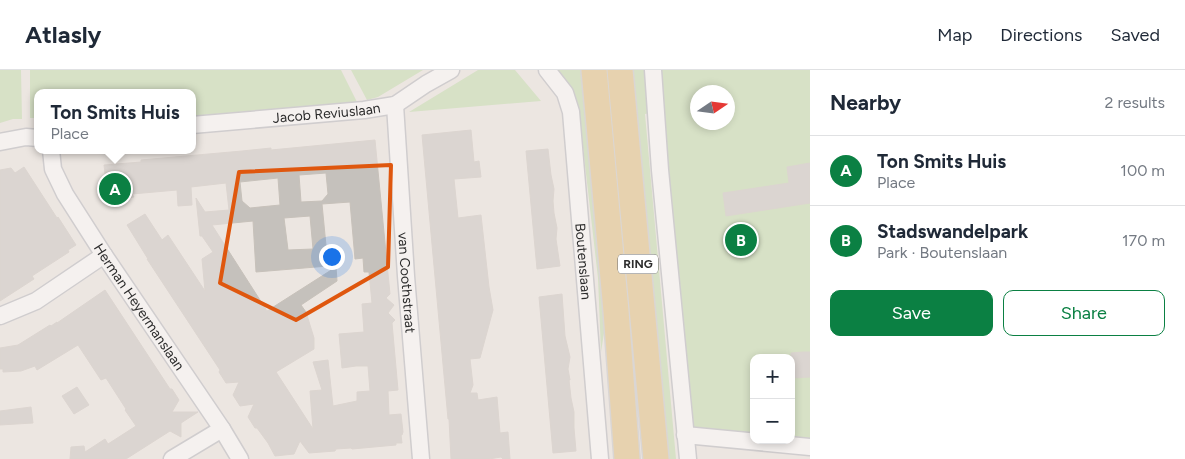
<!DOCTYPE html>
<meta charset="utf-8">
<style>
:root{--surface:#fff;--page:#f6f6f7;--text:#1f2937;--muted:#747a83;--line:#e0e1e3;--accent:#0b8043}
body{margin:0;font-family:Figtree,sans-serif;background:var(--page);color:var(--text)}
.controls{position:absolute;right:15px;bottom:15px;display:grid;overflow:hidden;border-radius:10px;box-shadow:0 2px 8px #0003}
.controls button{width:45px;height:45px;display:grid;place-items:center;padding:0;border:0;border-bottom:1px solid var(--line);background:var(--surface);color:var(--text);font:25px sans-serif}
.compass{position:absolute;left:690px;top:15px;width:45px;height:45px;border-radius:50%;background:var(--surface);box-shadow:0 2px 8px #0003;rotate:77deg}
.you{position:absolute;left:331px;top:186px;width:18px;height:18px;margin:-12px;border:4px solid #fff;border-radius:50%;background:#1a73e8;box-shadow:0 0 0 8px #1a73e833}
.badge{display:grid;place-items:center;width:32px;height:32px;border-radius:50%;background:var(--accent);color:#fff;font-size:16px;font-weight:700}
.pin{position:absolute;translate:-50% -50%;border:2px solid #fff;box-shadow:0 1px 5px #0006}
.popup{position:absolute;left:34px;top:19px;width:162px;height:65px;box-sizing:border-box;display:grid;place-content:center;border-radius:10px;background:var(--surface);filter:drop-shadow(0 1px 4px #0005);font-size:16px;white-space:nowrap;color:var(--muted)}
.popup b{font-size:19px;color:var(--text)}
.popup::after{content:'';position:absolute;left:50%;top:100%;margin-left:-10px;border:10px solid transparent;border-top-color:var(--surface)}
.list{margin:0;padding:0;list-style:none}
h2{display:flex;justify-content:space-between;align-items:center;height:65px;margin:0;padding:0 20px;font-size:21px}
h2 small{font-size:16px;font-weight:400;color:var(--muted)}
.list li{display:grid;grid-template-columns:32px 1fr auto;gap:15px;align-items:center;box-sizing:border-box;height:70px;padding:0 20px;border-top:1px solid var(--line)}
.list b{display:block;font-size:19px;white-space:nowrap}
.list p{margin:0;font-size:16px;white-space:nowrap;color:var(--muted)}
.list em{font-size:16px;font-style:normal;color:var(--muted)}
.actions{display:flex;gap:10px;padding:15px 20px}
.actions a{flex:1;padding:11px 0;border:1px solid var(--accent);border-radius:10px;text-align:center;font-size:18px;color:var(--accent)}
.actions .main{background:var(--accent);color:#fff}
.map{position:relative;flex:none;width:810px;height:389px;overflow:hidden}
header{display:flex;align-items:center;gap:30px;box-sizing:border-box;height:70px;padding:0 25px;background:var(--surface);border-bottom:1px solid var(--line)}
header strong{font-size:24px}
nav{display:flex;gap:28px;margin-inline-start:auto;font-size:18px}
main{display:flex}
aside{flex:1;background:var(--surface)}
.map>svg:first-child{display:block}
.green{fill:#bcdba4;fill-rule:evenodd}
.building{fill:#c5c1bc;stroke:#c7c1ba;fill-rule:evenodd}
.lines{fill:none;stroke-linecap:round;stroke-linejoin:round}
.minor-casing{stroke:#adb0b7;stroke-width:19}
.primary-casing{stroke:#c4c4c4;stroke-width:28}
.minor{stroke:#fff;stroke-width:16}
.primary{stroke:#e0bb72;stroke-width:25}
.marked{fill:none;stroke:#df570e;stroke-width:4;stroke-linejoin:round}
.labels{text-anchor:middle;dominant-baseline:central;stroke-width:4;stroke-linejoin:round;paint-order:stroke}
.shield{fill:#fff;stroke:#6b6b6b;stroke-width:1}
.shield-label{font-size:12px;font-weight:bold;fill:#2c2c2c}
.street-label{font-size:14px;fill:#2c2c2c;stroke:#fff}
</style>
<header>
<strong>Atlasly</strong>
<nav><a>Map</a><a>Directions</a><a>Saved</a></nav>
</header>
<main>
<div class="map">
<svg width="810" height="389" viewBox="0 0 810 389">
<rect width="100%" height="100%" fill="#ece6e1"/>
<path class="green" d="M0 0H21L22 49H13L0 53Z
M30 0H341L357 32 193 46 192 23H38L37 48H30Z
M351 0H423L378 27 367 30Z
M478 0H515L541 31 409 42Z
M556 0H587L609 231 601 282 598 208 578 34 573 22Z
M627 0H647L651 43 645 44 676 389H663Z
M660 0H810V368L791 366V288H754V363L685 359ZM698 22H728V52H698Z"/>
<path class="building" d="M471 60 474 92 479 91 481 107 454 109 458 148 481 145 489 217 493 240 480 288 470 289 473 315 470 323H477L478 330 497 327 500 363 508 362 510 389H503L501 387 489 389H451L449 349H448L422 65Z
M375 70 390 224 386 228 394 235 388 243 395 250 392 253 398 320 388 321 389 345 401 344 403 362 402 365H401L402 373H396V375L352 379 351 378 336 379 335 381 309 383 300 371 294 384 275 386 268 373 257 358H255L248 347 254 334 240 336 233 325 239 312 226 313 219 302 220 300 147 189H148L127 155 145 144 162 170 168 165 205 221 202 189 213 182 202 166H200L196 128 205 142 229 140 226 113 191 117 192 135 178 136 177 120 132 124 134 127 108 129 104 95 141 92V90L242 81 271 78V80ZM326 103 328 124 322 131 301 132 299 105ZM278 108 280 135 250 138 242 131 240 112ZM350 132 355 189 363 188 364 202H369L372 233 362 234 364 262 339 264 342 298 356 296H368L370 321 357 322V331L333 336 328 290 313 292 322 320 310 321 313 359 276 302 314 279V268L306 242 301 235 337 211 336 197 267 241 212 155 253 151 256 202 328 196 322 134ZM310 146 313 179 288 180 284 148Z
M548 79 551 105 554 119 553 131 554 143 557 158 556 169 560 196 537 199 526 81Z
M810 93V133L726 146 723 123 789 113 787 97Z
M24 97 57 148 58 147 76 175 68 180 69 182 32 206 34 209 0 231V100L11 98 15 103Z
M105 220 170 319H172L179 330 172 342H198L181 353V367L170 361 126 389H70L71 377 84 376 85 382 105 369 108 374 136 356 125 340 126 339 106 308 101 310 78 275 37 300 35 296 21 301 3 302V299H0V278L18 275 50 255 51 256 57 252V253Z
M562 224 565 266 570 287 568 299 570 310H569L571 328 574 342V358L576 381 553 383 539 227Z
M803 282H810V307L791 308V283Z
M77 317 89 335 74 344 62 326Z
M31 337 33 353 0 355V341Z"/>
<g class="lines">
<g class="minor-casing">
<g id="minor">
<path id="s1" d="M547 0 565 23 571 42 600 389"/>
<path d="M653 0 660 100 688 389"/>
<path id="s2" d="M395 35 406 206 421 389"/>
<path id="s3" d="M192 55 364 40 395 35 426 14 451 0"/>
<path d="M0 72 26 67 38 68"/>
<path id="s4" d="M51 80 53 99 65 124 104 185 222 359 240 389"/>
<path d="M0 246 36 231 104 185"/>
<path d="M685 365 810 377"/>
<path d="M172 389 222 359"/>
</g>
</g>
<g class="primary-casing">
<path id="primary" d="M594 0 616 241 627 389
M620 0 656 389"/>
</g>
<use href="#minor" class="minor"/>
<use href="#primary" class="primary"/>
</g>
<path d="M0 0H810V389H0ZM391 95 388 197 296 250 220 213 239 102Z" fill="#ece6e1" fill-opacity=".55" fill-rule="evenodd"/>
<path class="marked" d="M391 95 388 197 296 250 220 213 239 102Z"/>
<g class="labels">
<rect class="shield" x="618" y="184.5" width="40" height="19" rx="4"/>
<g class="shield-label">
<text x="638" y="194">RING</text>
</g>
<g class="street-label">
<text stroke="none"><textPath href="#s3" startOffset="135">Jacob Reviuslaan</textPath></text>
<text stroke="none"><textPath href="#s1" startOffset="199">Boutenslaan</textPath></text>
<text stroke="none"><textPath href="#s2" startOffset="178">van Coothstraat</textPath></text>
<text stroke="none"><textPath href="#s4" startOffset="182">Herman Heyermanslaan</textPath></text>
</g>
</g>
</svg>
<div class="controls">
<button>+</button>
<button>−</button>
</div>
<svg class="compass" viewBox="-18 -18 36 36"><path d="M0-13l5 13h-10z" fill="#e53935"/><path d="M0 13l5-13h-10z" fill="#747a83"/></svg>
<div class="you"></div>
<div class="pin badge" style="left:115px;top:119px">A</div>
<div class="popup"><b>Ton Smits Huis</b>Place</div>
<div class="pin badge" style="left:741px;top:170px">B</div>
</div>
<aside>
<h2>Nearby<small>2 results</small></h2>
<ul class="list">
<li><span class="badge">A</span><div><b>Ton Smits Huis</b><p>Place</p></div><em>100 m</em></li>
<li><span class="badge">B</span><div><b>Stadswandelpark</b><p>Park · Boutenslaan</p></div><em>170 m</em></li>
</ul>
<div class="actions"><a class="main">Save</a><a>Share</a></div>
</aside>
</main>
